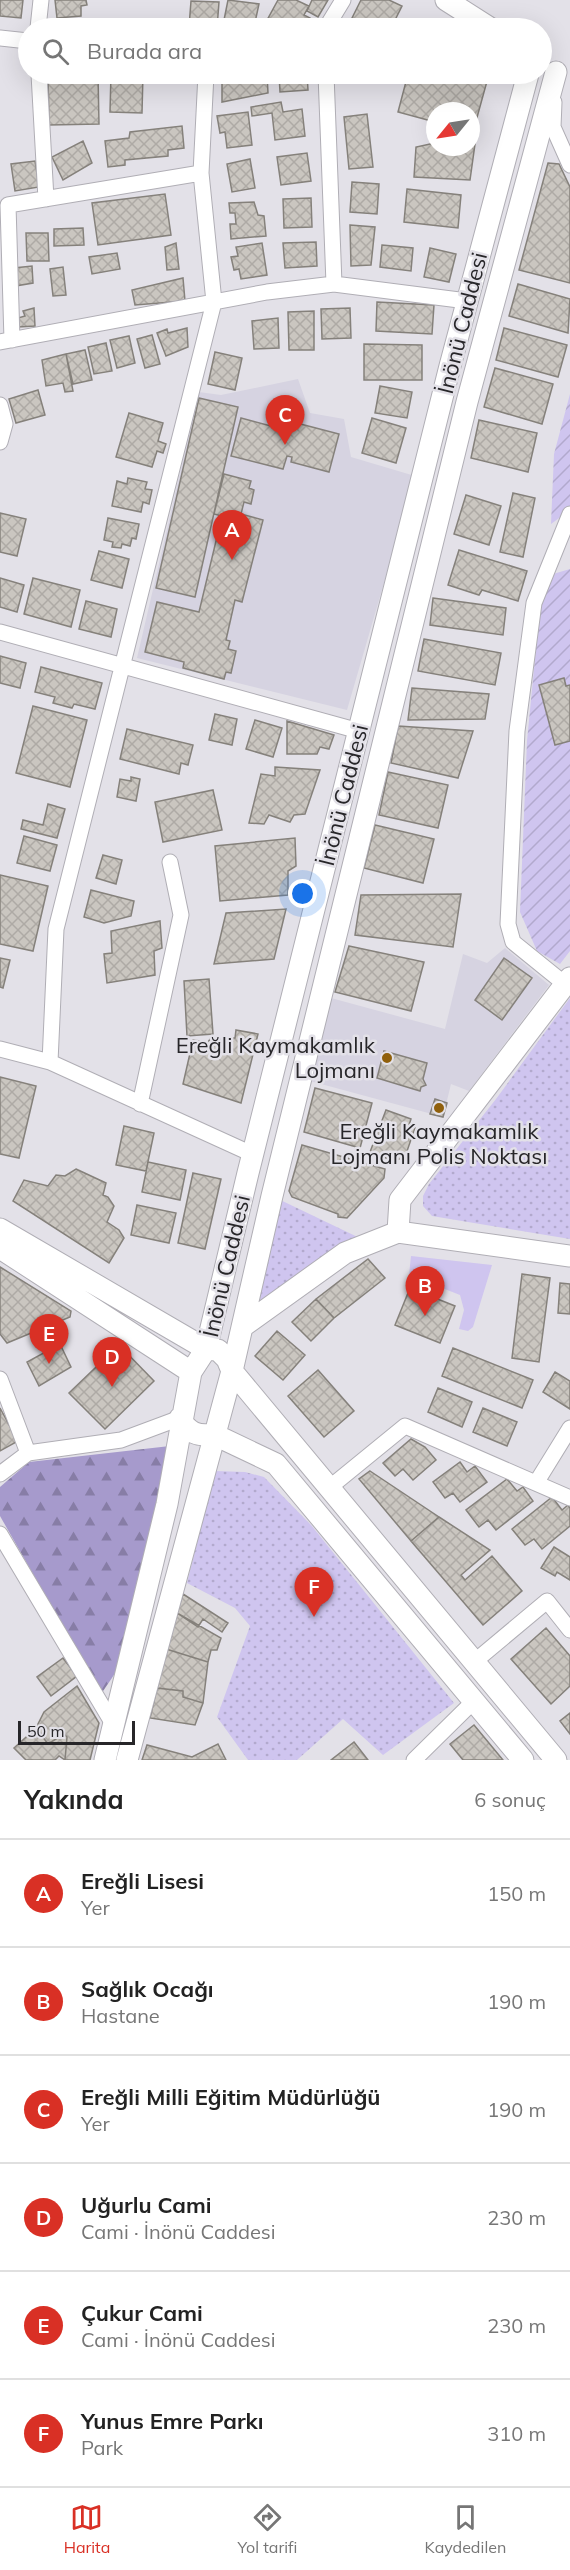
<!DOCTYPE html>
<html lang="tr">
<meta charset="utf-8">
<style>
:root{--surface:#fff;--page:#f2f2f2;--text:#222;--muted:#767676;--line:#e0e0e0;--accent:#d93025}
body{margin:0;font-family:Mulish,sans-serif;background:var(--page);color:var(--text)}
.compass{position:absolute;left:426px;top:102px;width:54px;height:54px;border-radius:50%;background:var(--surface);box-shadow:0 6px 24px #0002;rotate:240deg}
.scale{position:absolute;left:18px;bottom:15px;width:117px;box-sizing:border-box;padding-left:6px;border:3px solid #272629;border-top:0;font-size:16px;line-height:21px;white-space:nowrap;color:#272629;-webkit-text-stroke:4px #e3e1e8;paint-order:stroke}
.you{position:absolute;left:303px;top:894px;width:21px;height:21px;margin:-15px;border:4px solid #fff;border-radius:50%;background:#1a73e8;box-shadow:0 0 0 9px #1a73e833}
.badge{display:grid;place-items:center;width:39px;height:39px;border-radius:50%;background:var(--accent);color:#fff;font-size:20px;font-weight:700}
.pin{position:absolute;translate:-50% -50px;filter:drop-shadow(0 2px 3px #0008)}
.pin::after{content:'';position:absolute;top:32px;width:21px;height:18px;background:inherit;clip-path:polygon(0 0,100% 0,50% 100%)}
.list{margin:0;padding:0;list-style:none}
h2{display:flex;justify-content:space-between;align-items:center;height:78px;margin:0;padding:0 24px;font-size:26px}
h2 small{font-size:20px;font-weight:400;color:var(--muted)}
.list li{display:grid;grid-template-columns:39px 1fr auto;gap:18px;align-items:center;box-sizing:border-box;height:108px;padding:0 24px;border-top:2px solid var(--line)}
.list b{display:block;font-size:22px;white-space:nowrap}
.list p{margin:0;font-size:20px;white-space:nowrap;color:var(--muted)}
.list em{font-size:20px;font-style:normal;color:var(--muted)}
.icon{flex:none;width:33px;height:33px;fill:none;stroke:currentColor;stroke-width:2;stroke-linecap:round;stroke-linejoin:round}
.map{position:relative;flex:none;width:570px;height:1760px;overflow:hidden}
.search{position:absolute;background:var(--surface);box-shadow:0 6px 24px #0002;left:18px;right:18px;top:18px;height:66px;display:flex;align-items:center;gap:15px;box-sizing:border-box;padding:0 21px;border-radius:33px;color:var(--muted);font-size:22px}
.sheet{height:726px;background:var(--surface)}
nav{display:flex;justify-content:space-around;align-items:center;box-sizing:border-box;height:84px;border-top:2px solid var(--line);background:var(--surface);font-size:16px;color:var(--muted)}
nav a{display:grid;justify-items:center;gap:3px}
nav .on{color:var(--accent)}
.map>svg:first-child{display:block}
.built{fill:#d6d3e1}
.grass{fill:#cfc5ef}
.forest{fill:url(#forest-firs)}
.park{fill:url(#park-dots)}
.garden{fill:url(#garden-furrows)}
.building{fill:url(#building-cross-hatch);stroke:#85817b;stroke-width:1.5}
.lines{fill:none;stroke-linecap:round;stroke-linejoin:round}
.street-casing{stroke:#b0aeb5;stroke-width:17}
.secondary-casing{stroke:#b0aeb5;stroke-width:23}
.street{stroke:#fff;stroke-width:15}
.secondary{stroke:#fff;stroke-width:21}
.poi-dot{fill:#90600c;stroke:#e3e1e8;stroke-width:2}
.labels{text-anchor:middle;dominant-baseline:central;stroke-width:5;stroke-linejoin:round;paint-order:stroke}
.street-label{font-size:22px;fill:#272629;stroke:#e3e1e8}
.poi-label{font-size:22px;fill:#272629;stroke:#e3e1e8;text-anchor:end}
</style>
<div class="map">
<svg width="570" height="1760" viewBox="0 0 570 1760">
<defs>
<pattern id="forest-firs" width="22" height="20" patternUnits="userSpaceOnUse" patternTransform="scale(1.5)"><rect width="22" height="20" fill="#a69acc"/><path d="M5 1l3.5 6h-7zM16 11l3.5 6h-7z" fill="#877da6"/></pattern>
<pattern id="park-dots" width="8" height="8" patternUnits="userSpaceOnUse" patternTransform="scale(1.5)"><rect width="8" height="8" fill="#cfc5ef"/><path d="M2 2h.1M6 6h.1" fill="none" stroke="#b2a9cd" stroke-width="1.8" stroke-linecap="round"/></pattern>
<pattern id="garden-furrows" width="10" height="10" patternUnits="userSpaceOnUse" patternTransform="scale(1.5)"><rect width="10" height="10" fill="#cfc5ef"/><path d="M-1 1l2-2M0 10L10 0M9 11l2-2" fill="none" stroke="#b2a9cd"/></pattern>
<pattern id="building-cross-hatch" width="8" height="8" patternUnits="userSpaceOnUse" patternTransform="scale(1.5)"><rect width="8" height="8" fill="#cac6c0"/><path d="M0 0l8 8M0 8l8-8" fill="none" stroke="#aeaaa5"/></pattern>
</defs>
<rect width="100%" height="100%" fill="#e3e1e8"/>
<path class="built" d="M298 379 310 413 344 419 351 457 415 476 347 710 137 658 199 392 221 395Z
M505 948 549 985 469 1091 451 1084 443 1117 310 1081 331 998 445 1029 463 954 487 963Z"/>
<path class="grass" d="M411 1256 492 1265 473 1327 468 1331 459 1329 464 1310 460 1295 409 1275Z"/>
<path class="forest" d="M170 1446 116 1672 101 1694 0 1516V1487L29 1462Z"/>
<path class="park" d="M570 998V1239L432 1216 423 1206V1196L429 1184 496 1099Z
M272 1196 368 1242 242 1327Z
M215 1471 245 1472 264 1477 311 1525 454 1703 383 1755 343 1719 297 1760H248L217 1717 250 1626 235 1608 187 1583Z"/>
<path class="garden" d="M570 394V510L551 524 554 454Z
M570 569V951L560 964 537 951 520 912 527 741 540 607 553 574Z"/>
<path class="building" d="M0 0H23L21 18 0 16Z
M55 0H86L87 5 81 6V16L57 18Z
M228 0 259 4 254 27 224 20Z
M278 0H296L309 6 304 15 310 18 303 28 299 25 297 28H279L266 22Z
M312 0H328L318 17 307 11Z
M361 0H389L402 6 393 24 387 21 384 28H347Z
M191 1 219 2 217 28 189 27Z
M48 74H98L99 124 49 125Z
M111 74H143L142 113 110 112Z
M222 74H267L268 93 222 102Z
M279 74H307L308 90 280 92Z
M408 74H489L473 132 471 131V111H435V122L398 112Z
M281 102 283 112 302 109 305 136 275 140 272 113 252 116 251 107Z
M248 112 252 145 227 148 225 132 220 133 217 116Z
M367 114 373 167 349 169 344 117Z
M182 126 184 148 168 150V156L125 160V165L108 167 105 141 129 138 130 132Z
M83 141 92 163 63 180 52 157Z
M435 143V147H471V143L475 144 470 180 414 177 416 147Z
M307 153 311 181 281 185 277 157Z
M250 159 255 188 232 192 227 164Z
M35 161 39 187 15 191 11 164Z
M548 163 559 164 570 187V283L519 270Z
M352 182 379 184 377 214 350 212Z
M407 189 461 195 458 228 404 222Z
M165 194 171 235 98 245 92 203Z
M311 198 312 227 284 228 283 199Z
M254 202 258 215 264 216 266 236 231 239 230 224H236L235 213H230L229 203Z
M350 225 375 227 371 265 351 266Z
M83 228 84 245 54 246V229Z
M26 233H48L49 261H27Z
M316 242 317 266 285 268 283 243Z
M176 243 179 269 167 270 165 247Z
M262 243 267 275 241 279 239 269 234 270 231 257 238 256 236 247Z
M382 245 413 248 411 271 380 267Z
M430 248 456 254 449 282 424 277Z
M117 253 120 269 92 274 89 257Z
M32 266 33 283 15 286 14 268Z
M63 267 66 295 53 296 50 269Z
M183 278 185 301 135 305 132 290Z
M518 284 570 299 568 333 509 316Z
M377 302 434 305 432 334 376 331Z
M34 308 35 326 18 327V318L25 316 23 311Z
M350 308 351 338 322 339 321 309Z
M314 311V350H289L288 312Z
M278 318 279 348 254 349 252 321Z
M187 328 188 347 166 356 157 333 167 329 168 333Z
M504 328 567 345 558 377 496 360Z
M152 335 160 364 145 368 137 339Z
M129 336 135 363 117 368 110 340Z
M106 343 112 371 94 374 88 347Z
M364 344 422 345V380H364Z
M85 350 92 380 73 384 66 354Z
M215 352 242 358 235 390 208 384Z
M66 354 73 391 65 392 63 383 46 386 42 360Z
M495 368 553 384 542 424 484 407Z
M380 386 412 392 407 418 375 413Z
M38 390 45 415 16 423 9 399Z
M199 398 238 407 195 597 156 588Z
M129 413 163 423 158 441 166 444 163 453 157 451 152 467 116 457Z
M241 418 282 429 285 420 339 434 329 472 291 462 292 457 287 456 283 469 231 456Z
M372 418 406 428 396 463 362 453Z
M479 420 537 433 528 472 471 458Z
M224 474 251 481 249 488 254 490 251 504 244 502 241 514 263 520 242 602 235 600 226 640 230 641 228 649 236 651 231 673 226 672 224 679 183 668 184 662 145 652 157 602 199 612 222 516 214 514Z
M128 478 147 482 145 489 152 490 149 504 143 502 141 512 112 506 117 481 127 484Z
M513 493 535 498 523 557 500 552Z
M466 495 501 506 489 545 454 534Z
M0 513 26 519 17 556 0 552Z
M108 518 139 524 136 539 132 538 130 546 122 544 121 548 112 547 113 542 104 540Z
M459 550 527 571 518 601 482 590 479 595 448 585Z
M99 551 129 559 122 588 91 580Z
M0 578 24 585 17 612 0 607Z
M33 578 80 590 71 627 24 614Z
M433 598 506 608 503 635 430 625Z
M86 601 117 609 111 637 79 629Z
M424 639 501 653 495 685 418 671Z
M0 656 26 663 20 688 0 683Z
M41 667 102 683 95 709 74 704 72 708 53 703 55 697 35 692Z
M564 678 566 686 570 685V741L555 745 539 685Z
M412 688 489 694 485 719 408 720Z
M33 706 87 720 70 787 16 773Z
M215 714 237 719 232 745 209 740Z
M255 720 282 728 273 757 246 749Z
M287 721 334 735 329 749 320 747 317 754H287Z
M398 726 473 731 458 778 391 763Z
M127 729 193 745 188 765 181 763 179 774 120 759Z
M275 767 320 770 305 814 294 815 290 822 269 815 264 824 249 823 261 774 275 776Z
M388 772 448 785 438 828 379 815Z
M131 777 140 779 136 801 117 797 120 779 131 781Z
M213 790 222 830 163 842 155 802Z
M48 804 65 809 57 838 21 829 23 820 43 825Z
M375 825 434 839 423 883 364 868Z
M24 836 57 845 50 871 17 863Z
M295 838 296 866 288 871V895L220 901 215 846Z
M103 855 122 860 116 884 96 878Z
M0 875 48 886 33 951 0 944Z
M91 890 134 901 131 916 104 923 84 917Z
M461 894 453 947 355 935 361 895Z
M286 909 274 959 214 964 226 913Z
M160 921 162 948 154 951 155 975 107 983 104 954 112 953 111 931Z
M349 946 424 962 411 1011 335 992Z
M0 958 10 960 3 988 0 987Z
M504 958 532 978 502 1020 475 1000Z
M209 979 213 1034 187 1036 184 981Z
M236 1030 258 1034 241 1103 183 1084 193 1040 208 1042 211 1038H235Z
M384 1051 427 1063 423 1079 426 1085 421 1087 420 1091 377 1078Z
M0 1077 36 1086 19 1158 0 1154Z
M315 1088 372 1103 360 1148 304 1132Z
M435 1099 447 1103 443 1117 430 1114Z
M386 1110 411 1119 409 1125 415 1128 405 1157 394 1161 370 1152Z
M124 1126 154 1133 146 1171 116 1165Z
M302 1145 385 1169 384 1178 347 1218 338 1217V1214L292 1197 289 1191Z
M148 1162 186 1170 180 1200 142 1192Z
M76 1169 106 1183 103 1195 108 1197 114 1206 107 1222 119 1230 124 1238 109 1263 13 1201 24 1180 48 1186 56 1175 65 1176Z
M193 1173 221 1179 205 1249 178 1243Z
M137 1205 176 1213 169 1243 131 1235Z
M368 1259 385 1278 334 1318 316 1299Z
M0 1267 71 1311 70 1317 7 1343 0 1334Z
M522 1274 550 1278 539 1362 512 1358Z
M560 1283 570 1284V1314L558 1313Z
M410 1288 455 1306 440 1343 395 1325Z
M316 1299 334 1318 311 1341 292 1322Z
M277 1331 305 1355 283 1380 255 1356Z
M60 1344 71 1367 39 1386 27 1362Z
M119 1345 154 1381 105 1429 69 1393Z
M453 1348 533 1380 522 1408 442 1376Z
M318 1370 354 1411 324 1437 288 1396Z
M555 1372 570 1381V1409L543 1392Z
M438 1388 472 1402 462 1427 428 1412Z
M0 1408 18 1441 0 1451Z
M483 1408 517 1422 507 1446 473 1432Z
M411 1439 425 1447 436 1460 413 1480 403 1469 395 1476 383 1463Z
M460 1462 467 1472 475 1466 487 1482 460 1502 453 1493 445 1498 433 1482Z
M370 1471 439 1517 411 1541 359 1479Z
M507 1479 517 1491 523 1487 533 1501 496 1530 488 1520 479 1527 466 1510Z
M552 1497 562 1510 568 1505 570 1508V1526L542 1549 534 1539 525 1545 512 1529Z
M439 1517 490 1550 461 1575 465 1580 492 1556 522 1591 483 1625 411 1541Z
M554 1547 570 1557V1580L557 1572 555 1576 541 1568Z
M183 1594 228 1623 222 1632 203 1619 198 1627 177 1613Z
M177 1613 221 1638 217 1650H211L208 1662 166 1649Z
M546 1628 570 1656V1686L551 1704 511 1659Z
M166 1649 208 1662 203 1703 183 1697V1691L157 1688Z
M63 1658 77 1676 51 1696 37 1677Z
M77 1686 99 1723 90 1760H65L67 1737 64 1734 48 1744 36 1728 44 1712Z
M157 1688 183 1691V1697L203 1703 195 1725 150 1718Z
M570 1713V1734L560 1721Z
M474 1725 503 1760H463L450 1744Z
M36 1728 48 1744 64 1734 67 1737 65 1760 59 1756 55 1760H26L14 1748Z
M354 1742 368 1760H331Z
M218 1744 226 1760H142L147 1745 192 1757Z"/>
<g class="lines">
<g class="street-casing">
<path id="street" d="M38 28 41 0
M326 28 343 0
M0 38 28 41
M39 74 46 199
M326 74 334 284
M554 102 553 127 570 165
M12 340 8 205 201 173
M0 342 267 292 334 284 467 301
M0 405 5 424 0 442
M0 632 359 731
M566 985 513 942 508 924 517 731 534 603 570 514
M0 1049 50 1062 252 1154
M50 1062 56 929 214 302 201 173 206 74
M140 1104 181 915 170 862
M0 1379 28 1453
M0 1474 28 1453 121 1440 180 1418
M536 1483 570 1428
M329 1488 405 1426 570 1498
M0 1534 113 1724
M474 1662 547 1601 570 1630
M414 1760 474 1701"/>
</g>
<g class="secondary-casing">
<path id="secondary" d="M446 0 490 28
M0 1229 206 1349 218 1350 227 1359 232 1371 556 1760
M398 1232 400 1200 570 978
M0 1248 191 1372
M242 1327 345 1253 398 1232 570 1256
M180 1418C187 1432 198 1437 213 1434L276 1464 523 1760
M105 1760 167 1504 191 1372 206 1349 248 1173 450 366 528 74
M127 1760 232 1371 272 1196 467 402 556 72"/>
</g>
<use href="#street" class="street"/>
<use href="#secondary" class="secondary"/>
</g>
<g class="poi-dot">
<circle cx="387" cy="1058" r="6"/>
<circle cx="439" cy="1108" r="6"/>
</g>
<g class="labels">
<g class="street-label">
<text transform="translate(462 323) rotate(-76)">İnönü Caddesi</text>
<text transform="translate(343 795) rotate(-76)">İnönü Caddesi</text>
<text transform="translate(226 1266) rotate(-77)">İnönü Caddesi</text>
</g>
<g class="poi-label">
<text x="375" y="1045">Ereğli Kaymakamlık<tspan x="375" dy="25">Lojmanı</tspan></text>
<text x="439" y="1131" text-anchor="middle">Ereğli Kaymakamlık<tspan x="439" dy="25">Lojmanı Polis Noktası</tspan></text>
</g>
</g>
</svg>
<svg class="compass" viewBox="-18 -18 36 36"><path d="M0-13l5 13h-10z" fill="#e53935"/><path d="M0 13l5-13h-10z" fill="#767676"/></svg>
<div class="scale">50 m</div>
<div class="you"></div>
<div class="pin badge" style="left:232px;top:560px">A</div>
<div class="pin badge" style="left:425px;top:1316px">B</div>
<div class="pin badge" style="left:285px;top:445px">C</div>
<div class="pin badge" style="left:112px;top:1387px">D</div>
<div class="pin badge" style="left:49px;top:1364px">E</div>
<div class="pin badge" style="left:314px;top:1617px">F</div>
<div class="search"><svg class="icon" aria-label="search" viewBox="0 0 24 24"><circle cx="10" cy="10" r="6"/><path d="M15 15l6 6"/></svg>Burada ara</div>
</div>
<section class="sheet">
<h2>Yakında<small>6 sonuç</small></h2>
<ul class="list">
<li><span class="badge">A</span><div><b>Ereğli Lisesi</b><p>Yer</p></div><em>150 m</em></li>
<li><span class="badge">B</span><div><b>Sağlık Ocağı</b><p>Hastane</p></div><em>190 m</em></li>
<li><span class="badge">C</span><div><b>Ereğli Milli Eğitim Müdürlüğü</b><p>Yer</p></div><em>190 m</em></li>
<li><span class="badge">D</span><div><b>Uğurlu Cami</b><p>Cami · İnönü Caddesi</p></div><em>230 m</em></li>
<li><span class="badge">E</span><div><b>Çukur Cami</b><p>Cami · İnönü Caddesi</p></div><em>230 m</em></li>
<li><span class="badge">F</span><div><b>Yunus Emre Parkı</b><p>Park</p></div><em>310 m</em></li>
</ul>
</section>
<nav>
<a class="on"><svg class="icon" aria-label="map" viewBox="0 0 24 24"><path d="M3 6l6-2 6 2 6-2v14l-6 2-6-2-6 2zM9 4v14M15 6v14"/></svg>Harita</a>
<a><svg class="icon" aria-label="directions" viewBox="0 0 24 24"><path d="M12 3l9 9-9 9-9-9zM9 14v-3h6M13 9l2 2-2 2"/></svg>Yol tarifi</a>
<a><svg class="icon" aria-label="saved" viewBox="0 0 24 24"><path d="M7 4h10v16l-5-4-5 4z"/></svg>Kaydedilen</a>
</nav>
